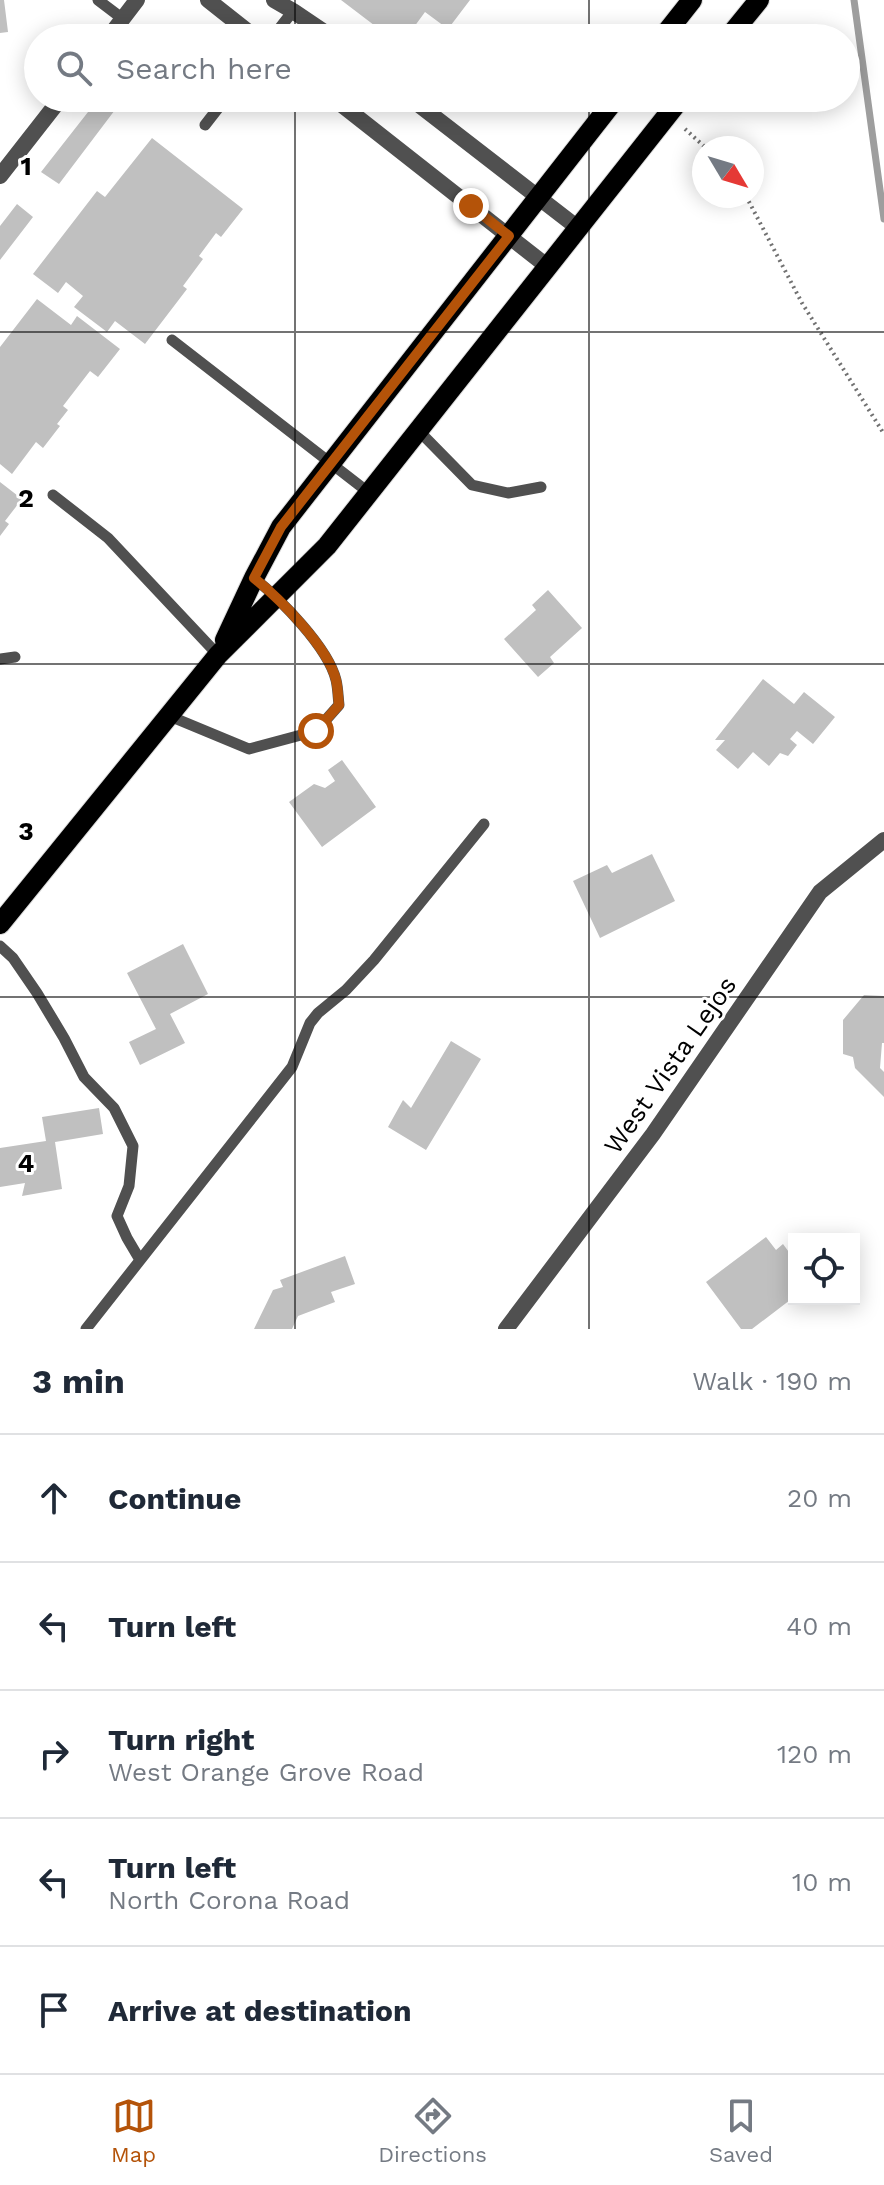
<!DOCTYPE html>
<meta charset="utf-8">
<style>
:root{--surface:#fff;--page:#f6f6f7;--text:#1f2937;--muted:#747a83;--line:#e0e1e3;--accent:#b45309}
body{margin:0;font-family:"Work Sans",sans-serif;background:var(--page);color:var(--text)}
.controls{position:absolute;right:24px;bottom:24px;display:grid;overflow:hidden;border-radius:0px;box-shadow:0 4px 20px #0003}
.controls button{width:72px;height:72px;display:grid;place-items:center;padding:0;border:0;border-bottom:2px solid var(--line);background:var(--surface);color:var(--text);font:40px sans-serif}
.compass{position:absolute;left:692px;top:136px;width:72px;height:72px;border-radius:50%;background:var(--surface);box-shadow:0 4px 20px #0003;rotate:128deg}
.stop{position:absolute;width:24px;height:24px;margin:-18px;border:6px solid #b45309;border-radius:50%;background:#fff}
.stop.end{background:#b45309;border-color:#fff;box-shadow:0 2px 8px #0008}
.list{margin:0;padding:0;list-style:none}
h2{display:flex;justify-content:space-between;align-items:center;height:104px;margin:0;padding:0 32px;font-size:34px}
h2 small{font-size:26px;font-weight:400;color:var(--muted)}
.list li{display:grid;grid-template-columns:52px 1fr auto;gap:24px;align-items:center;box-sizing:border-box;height:128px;padding:0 32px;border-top:2px solid var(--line)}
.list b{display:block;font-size:30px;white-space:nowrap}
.list p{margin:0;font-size:26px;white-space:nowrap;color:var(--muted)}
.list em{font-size:26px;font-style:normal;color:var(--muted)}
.icon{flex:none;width:44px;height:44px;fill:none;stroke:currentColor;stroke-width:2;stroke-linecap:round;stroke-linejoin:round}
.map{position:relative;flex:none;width:884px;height:1329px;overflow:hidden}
.search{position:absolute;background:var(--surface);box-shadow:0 4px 20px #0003;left:24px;right:24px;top:24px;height:88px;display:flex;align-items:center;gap:20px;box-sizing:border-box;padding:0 28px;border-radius:44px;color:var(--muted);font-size:30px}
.sheet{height:744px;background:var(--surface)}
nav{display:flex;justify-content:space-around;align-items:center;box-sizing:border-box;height:112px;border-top:2px solid var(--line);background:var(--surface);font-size:22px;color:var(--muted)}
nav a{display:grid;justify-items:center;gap:4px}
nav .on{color:var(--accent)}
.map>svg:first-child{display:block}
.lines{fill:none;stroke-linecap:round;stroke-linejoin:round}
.stream{stroke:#9e9e9e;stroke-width:7}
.building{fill:#c0c0c0}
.primary-casing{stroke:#dbdbdb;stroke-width:22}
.path{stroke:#727272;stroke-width:4;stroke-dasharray:2 4;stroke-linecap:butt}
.lane{stroke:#505050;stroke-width:11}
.street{stroke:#505050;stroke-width:16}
.primary{stroke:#000;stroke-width:20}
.route{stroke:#b45309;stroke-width:10}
.grid{fill:none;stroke:#000;stroke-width:2;stroke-opacity:0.55}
.labels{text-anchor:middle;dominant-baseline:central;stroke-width:6;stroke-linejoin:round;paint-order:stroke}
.street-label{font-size:26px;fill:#000;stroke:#fff}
.grid-label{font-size:26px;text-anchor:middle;font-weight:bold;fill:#000;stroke:#fff;stroke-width:6;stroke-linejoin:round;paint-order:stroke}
</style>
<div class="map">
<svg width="884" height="1329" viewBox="0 0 884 1329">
<rect width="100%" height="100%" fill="#fff"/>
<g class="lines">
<path class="stream" d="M854 0 884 219"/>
</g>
<path class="building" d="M0 0H4L8 32 0 33Z
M341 0H470L448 29 425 12 406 38H391Z
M99 98H124L59 184 41 172Z
M152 138 243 209 221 237 216 233 199 256 203 259 183 286 187 289 145 344 115 321 107 332 74 307 83 296 66 282 58 293 33 274 97 191 105 197Z
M17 204 33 217 0 260V226Z
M37 299 71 325 77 316 120 349 98 377 90 371 63 406 68 410 57 424 60 426 43 448 36 442 12 474 0 464V347Z
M0 482 22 499 5 521 9 524 0 536Z
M548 590 582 628 550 657 554 663 538 677 504 639 536 610 532 605Z
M763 679 794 704 804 692 835 717 813 744 797 731 790 739 797 745 788 756 780 753 769 766 753 752 738 769 716 750 725 740H715Z
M342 760 376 807 322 847 289 802 314 784 325 788 335 781 328 770Z
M652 854 675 901 600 938 573 881 607 865 612 873Z
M183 944 208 994 170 1014 185 1043 140 1065 129 1042 156 1029 127 973Z
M864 995 884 996V1043H882L880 1068 884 1072V1097L855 1068 853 1057 843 1054V1020Z
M451 1041 481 1059 426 1150 388 1127 403 1100 411 1108Z
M99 1108 103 1134 55 1142 62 1189 22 1196 25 1183 0 1187V1148L46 1141 42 1117Z
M766 1237 776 1250 783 1244 794 1259V1297L752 1329H741L706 1282Z
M345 1256 355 1284 331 1292 335 1302 298 1316 292 1329H254L273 1290 283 1287 280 1280Z"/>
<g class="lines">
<g class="primary-casing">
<path id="primary" d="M662 38 692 0
M728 38 759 0
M225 640 254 578 281 527 616 98
M0 924 218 655 327 546 681 98"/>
</g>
<path class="path" d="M685 129 706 148
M746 196 802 303 884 434"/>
<path class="lane" d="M98 0 123 19
M272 38 293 11
M205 125 226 98
M172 340 368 492
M418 430 472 485 508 493 541 487
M53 495 108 538 218 655
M0 659 15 657
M167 715 249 749 316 731 339 705C338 697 338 688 336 680 328 647 280 599 254 578
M0 946 13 958 37 993 64 1038 84 1077 114 1108 133 1146 129 1186 117 1216 127 1238 140 1260
M86 1329 292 1067 310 1023 318 1013 346 990 374 960 484 824"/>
<path class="street" d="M208 0 256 38
M274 0 293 11 333 38
M108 38 137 0
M333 98 548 267
M410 98 578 228
M0 176 61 98
M506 1329 653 1134 820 892 884 840"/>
<use href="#primary" class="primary"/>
</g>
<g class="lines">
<path class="route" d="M316 731 339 705C338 697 338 688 336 680 328 647 280 599 254 578L281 527 509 236 471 206"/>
</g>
<path class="grid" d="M295 0V38M589 0V38M295 98V1329M589 98V1329M0 332H884M0 664H884M0 997H884"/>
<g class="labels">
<g class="street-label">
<text transform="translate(670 1065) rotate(-55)">West Vista Lejos</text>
</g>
</g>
<g class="grid-label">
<text x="26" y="175">1</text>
<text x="26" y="507">2</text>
<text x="26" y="840">3</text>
<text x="26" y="1172">4</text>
</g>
</svg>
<div class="controls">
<button><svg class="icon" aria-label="locate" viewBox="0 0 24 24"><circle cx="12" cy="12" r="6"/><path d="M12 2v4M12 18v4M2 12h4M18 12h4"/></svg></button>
</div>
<svg class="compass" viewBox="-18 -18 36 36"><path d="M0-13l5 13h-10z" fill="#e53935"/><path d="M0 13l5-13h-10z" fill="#747a83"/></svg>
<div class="stop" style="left:316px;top:731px"></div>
<div class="stop end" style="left:471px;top:206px"></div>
<div class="search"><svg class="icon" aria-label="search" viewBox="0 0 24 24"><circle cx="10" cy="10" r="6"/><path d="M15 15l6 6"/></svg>Search here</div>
</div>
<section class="sheet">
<h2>3 min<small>Walk · 190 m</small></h2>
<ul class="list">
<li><svg class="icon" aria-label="ahead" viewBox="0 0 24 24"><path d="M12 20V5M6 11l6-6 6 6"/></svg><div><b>Continue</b></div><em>20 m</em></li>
<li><svg class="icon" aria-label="left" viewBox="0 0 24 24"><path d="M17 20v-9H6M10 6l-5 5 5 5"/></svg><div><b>Turn left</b></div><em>40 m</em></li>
<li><svg class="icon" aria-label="right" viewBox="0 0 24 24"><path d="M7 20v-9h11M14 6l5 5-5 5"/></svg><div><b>Turn right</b><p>West Orange Grove Road</p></div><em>120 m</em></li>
<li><svg class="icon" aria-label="left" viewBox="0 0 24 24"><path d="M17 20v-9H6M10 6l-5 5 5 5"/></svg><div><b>Turn left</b><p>North Corona Road</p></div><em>10 m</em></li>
<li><svg class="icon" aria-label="arrive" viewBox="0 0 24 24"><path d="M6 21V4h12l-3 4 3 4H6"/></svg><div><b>Arrive at destination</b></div></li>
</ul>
</section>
<nav>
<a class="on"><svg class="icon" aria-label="map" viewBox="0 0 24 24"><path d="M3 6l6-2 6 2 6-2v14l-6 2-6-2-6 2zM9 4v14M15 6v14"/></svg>Map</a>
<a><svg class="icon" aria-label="directions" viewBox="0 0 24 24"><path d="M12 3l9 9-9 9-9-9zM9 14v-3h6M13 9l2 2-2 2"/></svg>Directions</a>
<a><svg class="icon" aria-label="saved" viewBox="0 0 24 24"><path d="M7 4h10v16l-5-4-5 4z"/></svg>Saved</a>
</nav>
